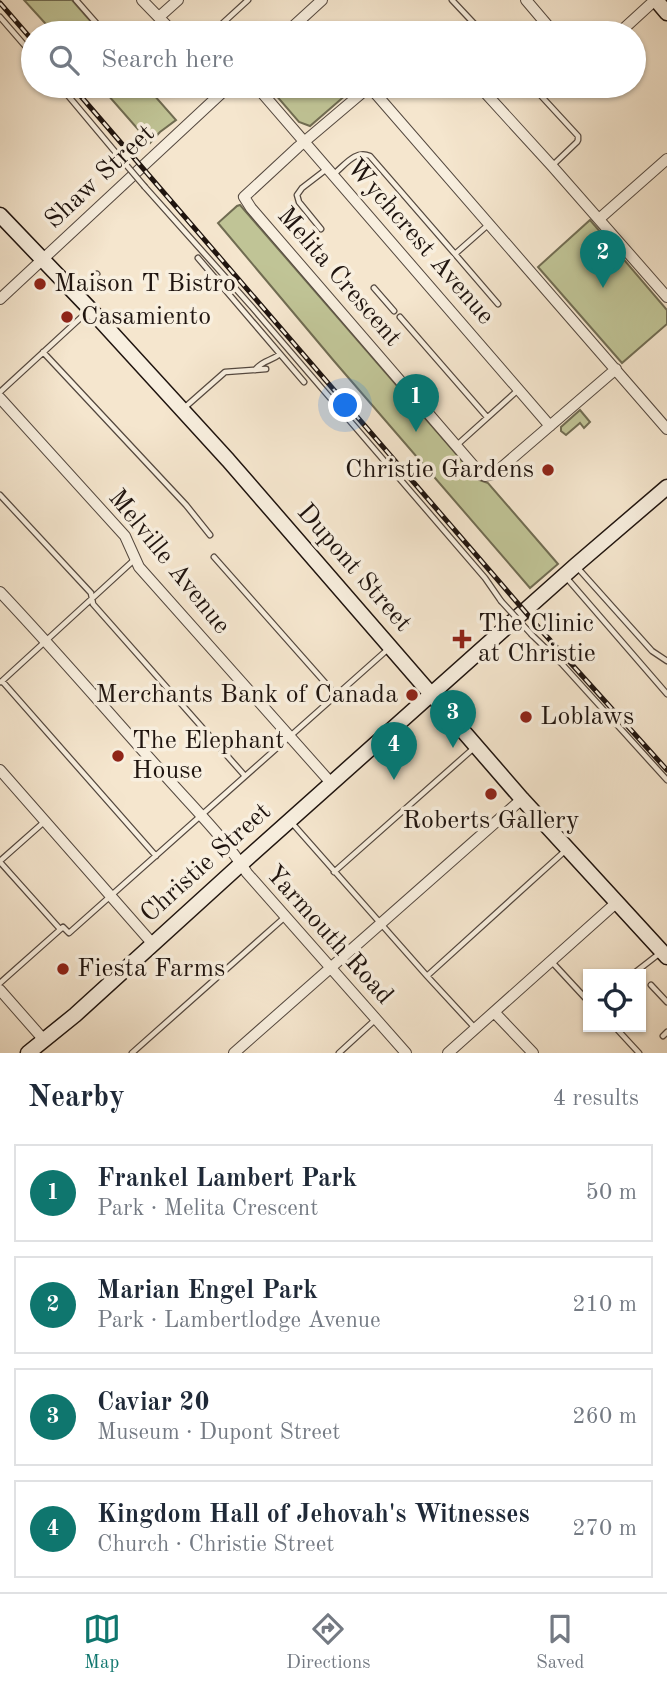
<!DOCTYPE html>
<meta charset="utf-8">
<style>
:root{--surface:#fff;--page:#f2f2f3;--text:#1f2937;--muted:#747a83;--line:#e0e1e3;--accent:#0f766e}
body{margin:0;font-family:"Old Standard TT",serif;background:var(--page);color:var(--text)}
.controls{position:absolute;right:21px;bottom:21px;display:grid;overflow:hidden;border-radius:0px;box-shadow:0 2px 5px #0004}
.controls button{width:63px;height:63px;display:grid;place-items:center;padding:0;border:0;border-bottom:2px solid var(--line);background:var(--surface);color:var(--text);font:35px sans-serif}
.you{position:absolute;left:346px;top:406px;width:24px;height:24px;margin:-18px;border:5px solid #fff;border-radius:50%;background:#1a73e8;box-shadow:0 0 0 10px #1a73e833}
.badge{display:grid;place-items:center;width:46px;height:46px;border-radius:50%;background:var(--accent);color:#fff;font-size:23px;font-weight:700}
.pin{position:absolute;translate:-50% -58px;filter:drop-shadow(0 2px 4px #0008)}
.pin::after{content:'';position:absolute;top:37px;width:24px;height:21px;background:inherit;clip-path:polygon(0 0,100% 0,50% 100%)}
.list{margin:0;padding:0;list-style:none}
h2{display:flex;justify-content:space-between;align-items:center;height:91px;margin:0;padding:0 28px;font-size:30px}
h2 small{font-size:23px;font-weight:400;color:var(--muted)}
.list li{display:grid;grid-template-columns:46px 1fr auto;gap:21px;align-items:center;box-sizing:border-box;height:98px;margin:0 14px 14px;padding:0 14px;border:2px solid var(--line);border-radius:0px}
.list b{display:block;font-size:26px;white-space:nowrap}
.list p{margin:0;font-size:23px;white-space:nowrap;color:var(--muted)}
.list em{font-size:23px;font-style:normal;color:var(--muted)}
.icon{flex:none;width:38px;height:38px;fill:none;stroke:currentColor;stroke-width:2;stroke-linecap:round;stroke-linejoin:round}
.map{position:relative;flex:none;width:667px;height:1053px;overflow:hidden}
.search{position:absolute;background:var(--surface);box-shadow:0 2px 5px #0004;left:21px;right:21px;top:21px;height:77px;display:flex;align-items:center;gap:18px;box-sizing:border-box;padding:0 24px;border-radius:38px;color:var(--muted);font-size:26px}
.sheet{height:539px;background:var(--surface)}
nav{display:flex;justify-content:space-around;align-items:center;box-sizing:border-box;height:98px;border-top:2px solid var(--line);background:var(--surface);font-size:19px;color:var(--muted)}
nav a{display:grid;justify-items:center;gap:4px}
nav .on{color:var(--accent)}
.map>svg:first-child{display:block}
.green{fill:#c0c496;stroke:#706c52;stroke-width:2}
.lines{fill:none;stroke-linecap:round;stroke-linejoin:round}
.lane-casing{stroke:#54483f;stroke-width:7}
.street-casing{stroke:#54483f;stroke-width:12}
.secondary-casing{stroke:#1f140f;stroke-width:17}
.lane{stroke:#f8efdf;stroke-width:4.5}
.street{stroke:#f8efdf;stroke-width:10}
.secondary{stroke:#f8efdf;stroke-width:14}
.rail-casing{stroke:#1f140f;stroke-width:5}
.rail{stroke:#f8efdf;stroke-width:2.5;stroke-dasharray:8;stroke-linecap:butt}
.lane-bridge-casing{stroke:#54483f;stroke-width:7;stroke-linecap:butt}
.lane-bridge{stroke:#f8efdf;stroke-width:4.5}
.poi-dot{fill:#8f2418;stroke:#f8efdf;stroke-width:2.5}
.labels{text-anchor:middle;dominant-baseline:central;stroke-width:7;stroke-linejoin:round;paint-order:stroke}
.street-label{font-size:26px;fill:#1f140f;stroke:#f8efdf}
.poi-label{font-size:26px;fill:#1f140f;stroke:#f8efdf;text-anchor:start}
</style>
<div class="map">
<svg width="667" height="1053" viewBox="0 0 667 1053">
<rect width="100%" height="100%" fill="#f5e6ce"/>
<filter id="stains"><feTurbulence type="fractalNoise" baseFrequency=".00286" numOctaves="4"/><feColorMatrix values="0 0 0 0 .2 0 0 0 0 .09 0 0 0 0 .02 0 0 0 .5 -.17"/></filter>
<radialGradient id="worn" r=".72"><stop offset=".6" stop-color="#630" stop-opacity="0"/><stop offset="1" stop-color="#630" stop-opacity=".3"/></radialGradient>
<path class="green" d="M24 0H72L101 33H54Z
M100 86H146L176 120 160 132 150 143Z
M268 86H339L347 94 310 126 299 122Z
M240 205 471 471 479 480 488 483 558 564 530 588 334 361 218 223 237 206Z
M590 220 667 310V324L622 363 538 267Z
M580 410 590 422 584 428 580 423 566 435 561 431V427Z"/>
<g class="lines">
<g class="lane-casing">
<path id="lane" d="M76 0 105 33
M452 0 483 33
M0 17 33 55
M212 33 248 0
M60 86 122 160
M532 86 578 136V140L577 142 553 165
M334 174C346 164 355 150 370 156L455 254 489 224
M145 187 252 307 485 578 501 601
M321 229 299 202 297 195 302 188 328 168
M455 254 498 304
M198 258 304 382
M374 288 394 311
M79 294 97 274
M400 317 487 417
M43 352 186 505 210 535
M255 370C264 359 270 362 280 354
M0 392 87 312
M183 409 225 372 266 369
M457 445 518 390
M0 495 91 593 93 604 245 776
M214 557 336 695
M576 566 652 651 667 661
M565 576 667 694
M532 635 562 664 667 780
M2 681 156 856
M1 682 134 560
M292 823 427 976 475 1028
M0 861 44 822
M0 862 60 929
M334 872 475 747
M551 961 588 1001
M633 974 660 953
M427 976 566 850
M0 983 63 927 69 933 387 650
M651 985 667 1002
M615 1027 639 1053
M663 1036 667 1032
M132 1053 285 917
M339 1053 376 1019"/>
</g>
<g class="street-casing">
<path id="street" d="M142 0 174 33
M526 0 554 33
M159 17 178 0
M286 33 322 0
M619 33 655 0
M256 86 550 426
M369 86 667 429
M370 86 298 147 244 197 251 208 478 471 485 476 494 474 616 369
M479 86 552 166 667 297
M599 219 667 159
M0 299 229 86
M0 398 125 536 139 567 332 784
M0 592C55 650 107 711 161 771 188 802 225 838 247 873L406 1053
M0 770 152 943
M0 990 44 1040
M494 1012 533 1053
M234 1053 522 799
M448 1053 616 903"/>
</g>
<g class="secondary-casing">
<path id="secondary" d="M656 0 667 13
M0 215 90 309 228 460 522 799 667 957
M28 1053 75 1015 241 864 576 565 667 487"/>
</g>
<use href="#lane" class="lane"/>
<use href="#street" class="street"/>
<use href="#secondary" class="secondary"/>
<g class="rail-casing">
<path id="rail" d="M0 3 33 41
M72 86 540 629 667 770"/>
</g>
<use href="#rail" class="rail"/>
<g class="lane-bridge-casing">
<path id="lane-bridge" d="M122 160 145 187
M501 601 532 635"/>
</g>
<use href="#lane-bridge" class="lane-bridge"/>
</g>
<g class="poi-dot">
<circle cx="40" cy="284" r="7"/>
<circle cx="67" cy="317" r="7"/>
<circle cx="548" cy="470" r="7"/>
<path d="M458.5 628.5h7v7h7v7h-7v7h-7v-7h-7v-7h7z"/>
<circle cx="412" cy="695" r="7"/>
<circle cx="526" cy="717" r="7"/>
<circle cx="118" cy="756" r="7"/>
<circle cx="491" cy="794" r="7"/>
<circle cx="63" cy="969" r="7"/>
</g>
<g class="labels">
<g class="street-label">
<text transform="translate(100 177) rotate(-43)">Shaw Street</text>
<text transform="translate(420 242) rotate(49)">Wychcrest Avenue</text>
<text transform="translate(339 277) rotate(49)">Melita Crescent</text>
<text transform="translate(169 562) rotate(51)">Melville Avenue</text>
<text transform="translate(354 568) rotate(49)">Dupont Street</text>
<text transform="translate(206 863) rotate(-42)">Christie Street</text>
<text transform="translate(329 935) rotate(48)">Yarmouth Road</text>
</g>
<g class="poi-label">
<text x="54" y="284">Maison T Bistro</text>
<text x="81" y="317">Casamiento</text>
<text x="534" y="470" text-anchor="end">Christie Gardens</text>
<text x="478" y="624">The Clinic<tspan x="478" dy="30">at Christie</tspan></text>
<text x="398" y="695" text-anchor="end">Merchants Bank of Canada</text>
<text x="540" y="717">Loblaws</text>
<text x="132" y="741">The Elephant<tspan x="132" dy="30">House</tspan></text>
<text x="491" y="821" text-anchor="middle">Roberts Gallery</text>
<text x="77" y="969">Fiesta Farms</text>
</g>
</g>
<rect width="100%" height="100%" filter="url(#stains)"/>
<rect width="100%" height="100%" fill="url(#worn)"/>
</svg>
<div class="controls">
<button><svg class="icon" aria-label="locate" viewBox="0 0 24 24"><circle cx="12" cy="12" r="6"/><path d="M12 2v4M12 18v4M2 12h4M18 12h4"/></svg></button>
</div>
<div class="you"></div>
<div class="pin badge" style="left:416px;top:432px">1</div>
<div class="pin badge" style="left:603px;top:288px">2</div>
<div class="pin badge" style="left:453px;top:748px">3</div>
<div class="pin badge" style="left:394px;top:780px">4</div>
<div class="search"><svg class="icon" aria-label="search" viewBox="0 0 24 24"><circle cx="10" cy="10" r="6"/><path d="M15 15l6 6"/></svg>Search here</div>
</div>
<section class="sheet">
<h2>Nearby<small>4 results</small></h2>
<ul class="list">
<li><span class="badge">1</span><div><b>Frankel Lambert Park</b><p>Park · Melita Crescent</p></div><em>50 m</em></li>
<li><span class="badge">2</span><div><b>Marian Engel Park</b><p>Park · Lambertlodge Avenue</p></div><em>210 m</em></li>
<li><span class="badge">3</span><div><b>Caviar 20</b><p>Museum · Dupont Street</p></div><em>260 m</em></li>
<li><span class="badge">4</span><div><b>Kingdom Hall of Jehovah's Witnesses</b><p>Church · Christie Street</p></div><em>270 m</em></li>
</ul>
</section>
<nav>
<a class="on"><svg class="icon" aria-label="map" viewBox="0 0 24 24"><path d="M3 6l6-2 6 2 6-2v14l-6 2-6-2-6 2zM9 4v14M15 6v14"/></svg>Map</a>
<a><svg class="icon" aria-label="directions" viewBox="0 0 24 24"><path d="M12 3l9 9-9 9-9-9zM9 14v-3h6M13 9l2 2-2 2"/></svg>Directions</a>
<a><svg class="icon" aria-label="saved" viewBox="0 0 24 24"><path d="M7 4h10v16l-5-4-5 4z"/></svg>Saved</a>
</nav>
